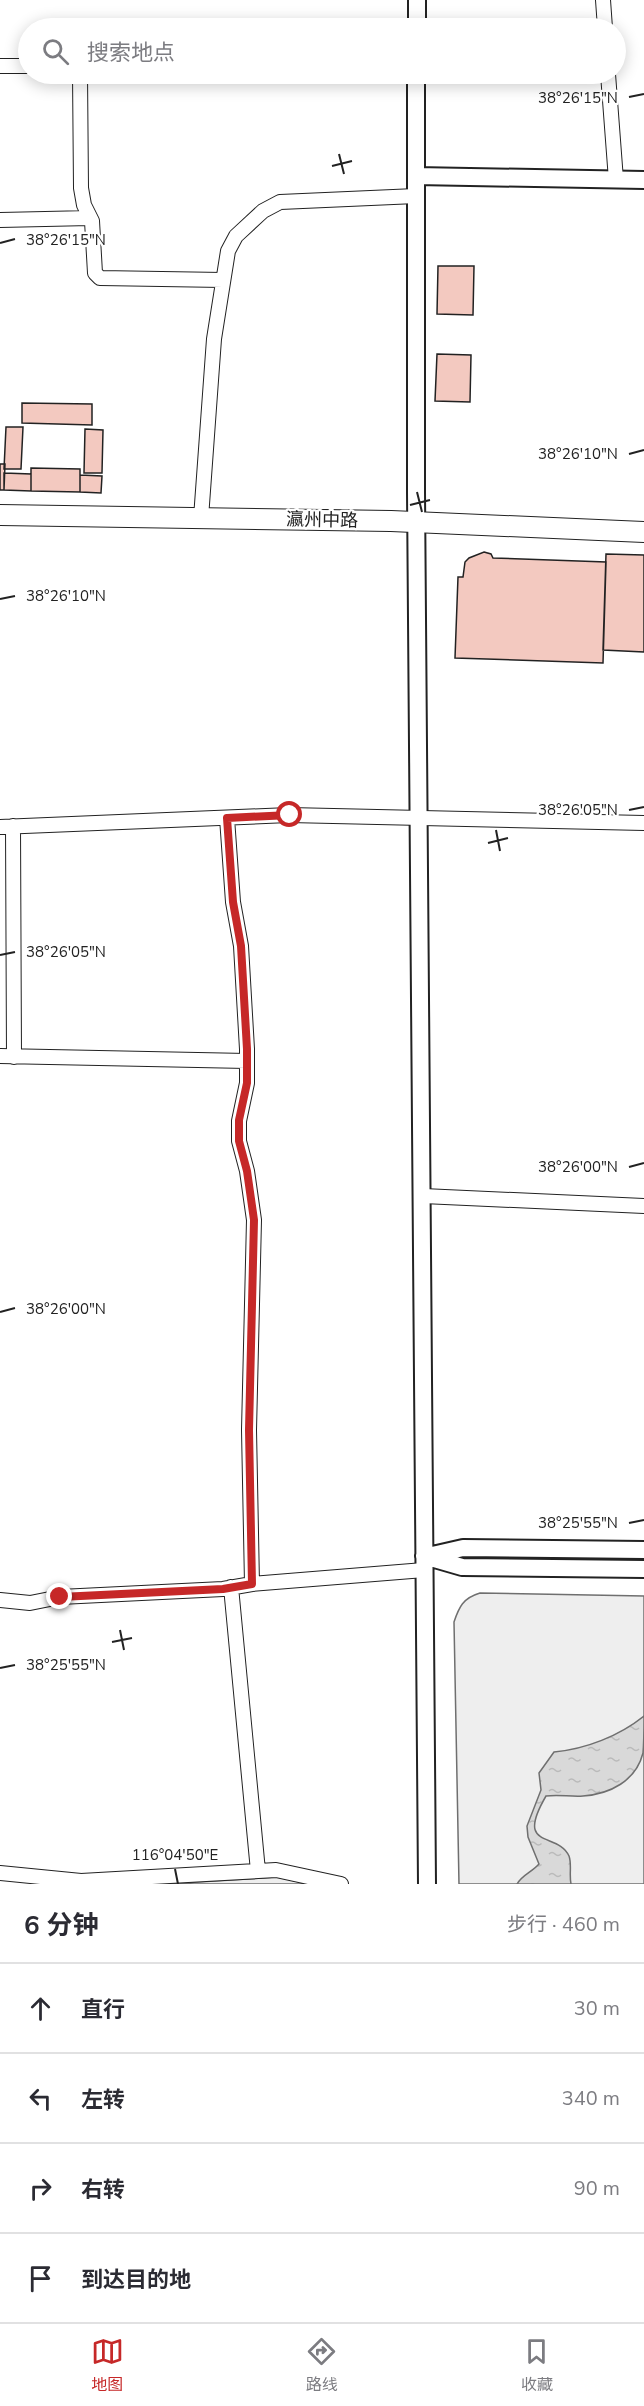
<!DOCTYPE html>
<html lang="zh">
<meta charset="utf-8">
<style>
:root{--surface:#fff;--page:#f7f7f7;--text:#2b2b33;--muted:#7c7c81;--line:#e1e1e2;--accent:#c62828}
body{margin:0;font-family:"Nunito Sans","Noto Sans SC",sans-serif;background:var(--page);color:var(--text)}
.stop{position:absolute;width:18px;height:18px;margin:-14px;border:4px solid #c62828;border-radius:50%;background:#fff}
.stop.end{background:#c62828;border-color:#fff;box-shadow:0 2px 6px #0008}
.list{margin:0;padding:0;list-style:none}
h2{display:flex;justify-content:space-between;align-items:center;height:78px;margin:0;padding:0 24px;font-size:26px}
h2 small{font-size:20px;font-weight:400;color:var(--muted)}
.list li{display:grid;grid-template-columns:39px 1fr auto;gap:18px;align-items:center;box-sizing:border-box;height:90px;padding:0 24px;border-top:2px solid var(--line)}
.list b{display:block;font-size:22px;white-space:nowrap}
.list em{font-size:20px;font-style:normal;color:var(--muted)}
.icon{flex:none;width:33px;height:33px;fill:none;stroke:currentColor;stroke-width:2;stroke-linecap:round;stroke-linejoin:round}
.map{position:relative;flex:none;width:644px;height:1884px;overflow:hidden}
.search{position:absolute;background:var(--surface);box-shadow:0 3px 15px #0003;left:18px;right:18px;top:18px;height:66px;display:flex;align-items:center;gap:15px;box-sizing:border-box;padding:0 21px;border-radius:33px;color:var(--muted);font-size:22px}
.sheet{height:438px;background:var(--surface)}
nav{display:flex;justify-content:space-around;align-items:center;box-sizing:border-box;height:84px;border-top:2px solid var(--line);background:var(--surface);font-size:16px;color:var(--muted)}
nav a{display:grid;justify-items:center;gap:3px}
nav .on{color:var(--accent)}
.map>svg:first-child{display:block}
.park{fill:#eee;stroke:#6f6f6f;stroke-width:1.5}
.water{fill:url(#water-ripples);stroke:#6f6f6f;stroke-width:1.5}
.building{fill:#f3c9c0;stroke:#222;stroke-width:1.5}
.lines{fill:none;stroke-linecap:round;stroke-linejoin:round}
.minor-casing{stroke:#222;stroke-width:16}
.tertiary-casing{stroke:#222;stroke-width:20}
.secondary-casing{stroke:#222;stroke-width:22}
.minor{stroke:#fff;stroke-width:14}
.tertiary{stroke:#fff;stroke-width:16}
.secondary{stroke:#fff;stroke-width:20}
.route{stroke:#c62828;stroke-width:8}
.ticks{fill:none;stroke:#222;stroke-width:2}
.labels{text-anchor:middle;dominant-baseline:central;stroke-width:4.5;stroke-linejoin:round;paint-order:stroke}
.street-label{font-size:18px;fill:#222;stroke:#fff}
.ticks-label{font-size:15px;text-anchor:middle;fill:#222;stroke:#fff;stroke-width:4.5;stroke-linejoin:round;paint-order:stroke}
</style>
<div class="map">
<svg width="644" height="1884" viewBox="0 0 644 1884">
<defs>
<pattern id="water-ripples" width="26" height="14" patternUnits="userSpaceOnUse" patternTransform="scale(1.5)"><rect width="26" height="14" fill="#d9d9d9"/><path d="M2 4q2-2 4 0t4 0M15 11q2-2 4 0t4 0" fill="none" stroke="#bababa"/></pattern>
</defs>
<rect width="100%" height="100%" fill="#fff"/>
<path class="park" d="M480 1593 644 1596V1884H459L454 1622C459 1607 463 1598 480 1593Z
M278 1877 308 1884H166Z"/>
<path class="water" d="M644 1716C644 1728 644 1742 643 1753 636 1781 610 1794 583 1796 570 1797 559 1794 546 1796 514 1851 558 1831 569 1856 572 1864 569 1875 571 1884H517C522 1875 532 1872 539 1864L528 1837 527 1826 541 1790 539 1773 554 1752C586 1749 619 1736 644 1716Z"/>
<path class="building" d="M438 266H474L473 315 437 314Z
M437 354 471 355 470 402 435 401Z
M22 403 92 404V425L22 423Z
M6 427H23L21 469H4Z
M85 429 103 430 102 473H84Z
M0 464H5L4 490H0Z
M31 468 80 469V492L31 491Z
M4 473 31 474V491L4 490Z
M80 475 102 476 101 493 80 492Z
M484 552 491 554 493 558 606 562 603 663 455 658 458 577H463L465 562 469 558Z
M606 554 644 555V652L603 650Z"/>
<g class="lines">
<g class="minor-casing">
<path id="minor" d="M603 0 605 28
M0 66H28
M80 74 81 188 84 205 92 221 95 273 100 278 223 280
M608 74 616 180
M0 220 90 218
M201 518 214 339 228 251 236 236 263 211 280 202 416 196
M227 818 233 902 241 946 247 1049V1083L239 1121V1141L247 1171 254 1220 249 1430 252 1584
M13 826 14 1057
M0 827 289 815 644 823
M0 1056 247 1061
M423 1196 644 1206
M231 1587 258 1871
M0 1600 30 1603 60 1597 223 1589 252 1584 424 1570
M0 1873 81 1881 276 1870 341 1884"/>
</g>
<g class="tertiary-casing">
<path id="tertiary" d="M417 28V0
M416 74V492L427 1884
M416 176 644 180
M424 1556 462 1567 644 1569
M428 1556 463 1548 644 1550"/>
</g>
<g class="secondary-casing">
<path id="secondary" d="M0 515 391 521 644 532"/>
</g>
<use href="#minor" class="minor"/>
<use href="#tertiary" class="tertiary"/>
<use href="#secondary" class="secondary"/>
</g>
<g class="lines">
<path class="route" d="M60 1597 223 1589 252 1584 249 1430 254 1220 247 1171 239 1141V1120L247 1083V1049L241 946 233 902 227 818 290 815"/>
</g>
<path class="ticks" d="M629 97 644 94M339 154 344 174M332 166 352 161M0 243 15 239M629 454 644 450M417 492 422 512M410 505 430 500M0 599 15 596M629 810 644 807M496 830 500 851M488 843 508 838M0 955 15 952M629 1167 644 1163M0 1312 15 1308M629 1523 644 1520M120 1630 124 1650M112 1642 132 1638M0 1668 15 1665M175 1869 178 1884"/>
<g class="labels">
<g class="street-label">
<text transform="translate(322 520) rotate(1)">瀛州中路</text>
</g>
</g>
<g class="ticks-label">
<text x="578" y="103">38°26'15"N</text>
<text x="66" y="245">38°26'15"N</text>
<text x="578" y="459">38°26'10"N</text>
<text x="66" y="601">38°26'10"N</text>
<text x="578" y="815">38°26'05"N</text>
<text x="66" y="957">38°26'05"N</text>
<text x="578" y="1172">38°26'00"N</text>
<text x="66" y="1314">38°26'00"N</text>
<text x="578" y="1528">38°25'55"N</text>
<text x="66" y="1670">38°25'55"N</text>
<text x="175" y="1860">116°04'50"E</text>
</g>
</svg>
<div class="stop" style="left:290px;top:815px"></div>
<div class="stop end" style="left:60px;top:1597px"></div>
<div class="search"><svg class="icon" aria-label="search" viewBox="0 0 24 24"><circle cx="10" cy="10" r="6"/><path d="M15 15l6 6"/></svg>搜索地点</div>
</div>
<section class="sheet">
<h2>6 分钟<small>步行 · 460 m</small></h2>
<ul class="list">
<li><svg class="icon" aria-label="ahead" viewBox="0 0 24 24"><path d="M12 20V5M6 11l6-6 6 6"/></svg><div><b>直行</b></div><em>30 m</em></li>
<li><svg class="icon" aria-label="left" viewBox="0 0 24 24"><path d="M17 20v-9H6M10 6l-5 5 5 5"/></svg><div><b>左转</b></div><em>340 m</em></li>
<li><svg class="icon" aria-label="right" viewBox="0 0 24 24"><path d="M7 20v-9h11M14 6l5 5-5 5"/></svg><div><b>右转</b></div><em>90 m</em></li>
<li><svg class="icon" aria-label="arrive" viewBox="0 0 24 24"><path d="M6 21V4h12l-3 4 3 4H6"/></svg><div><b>到达目的地</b></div></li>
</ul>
</section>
<nav>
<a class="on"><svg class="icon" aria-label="map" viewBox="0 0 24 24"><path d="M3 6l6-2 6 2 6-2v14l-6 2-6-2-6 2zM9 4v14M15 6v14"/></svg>地图</a>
<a><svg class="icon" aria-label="directions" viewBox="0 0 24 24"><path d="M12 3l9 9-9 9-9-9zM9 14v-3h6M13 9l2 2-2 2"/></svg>路线</a>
<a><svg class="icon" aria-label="saved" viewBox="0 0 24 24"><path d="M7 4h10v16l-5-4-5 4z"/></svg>收藏</a>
</nav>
